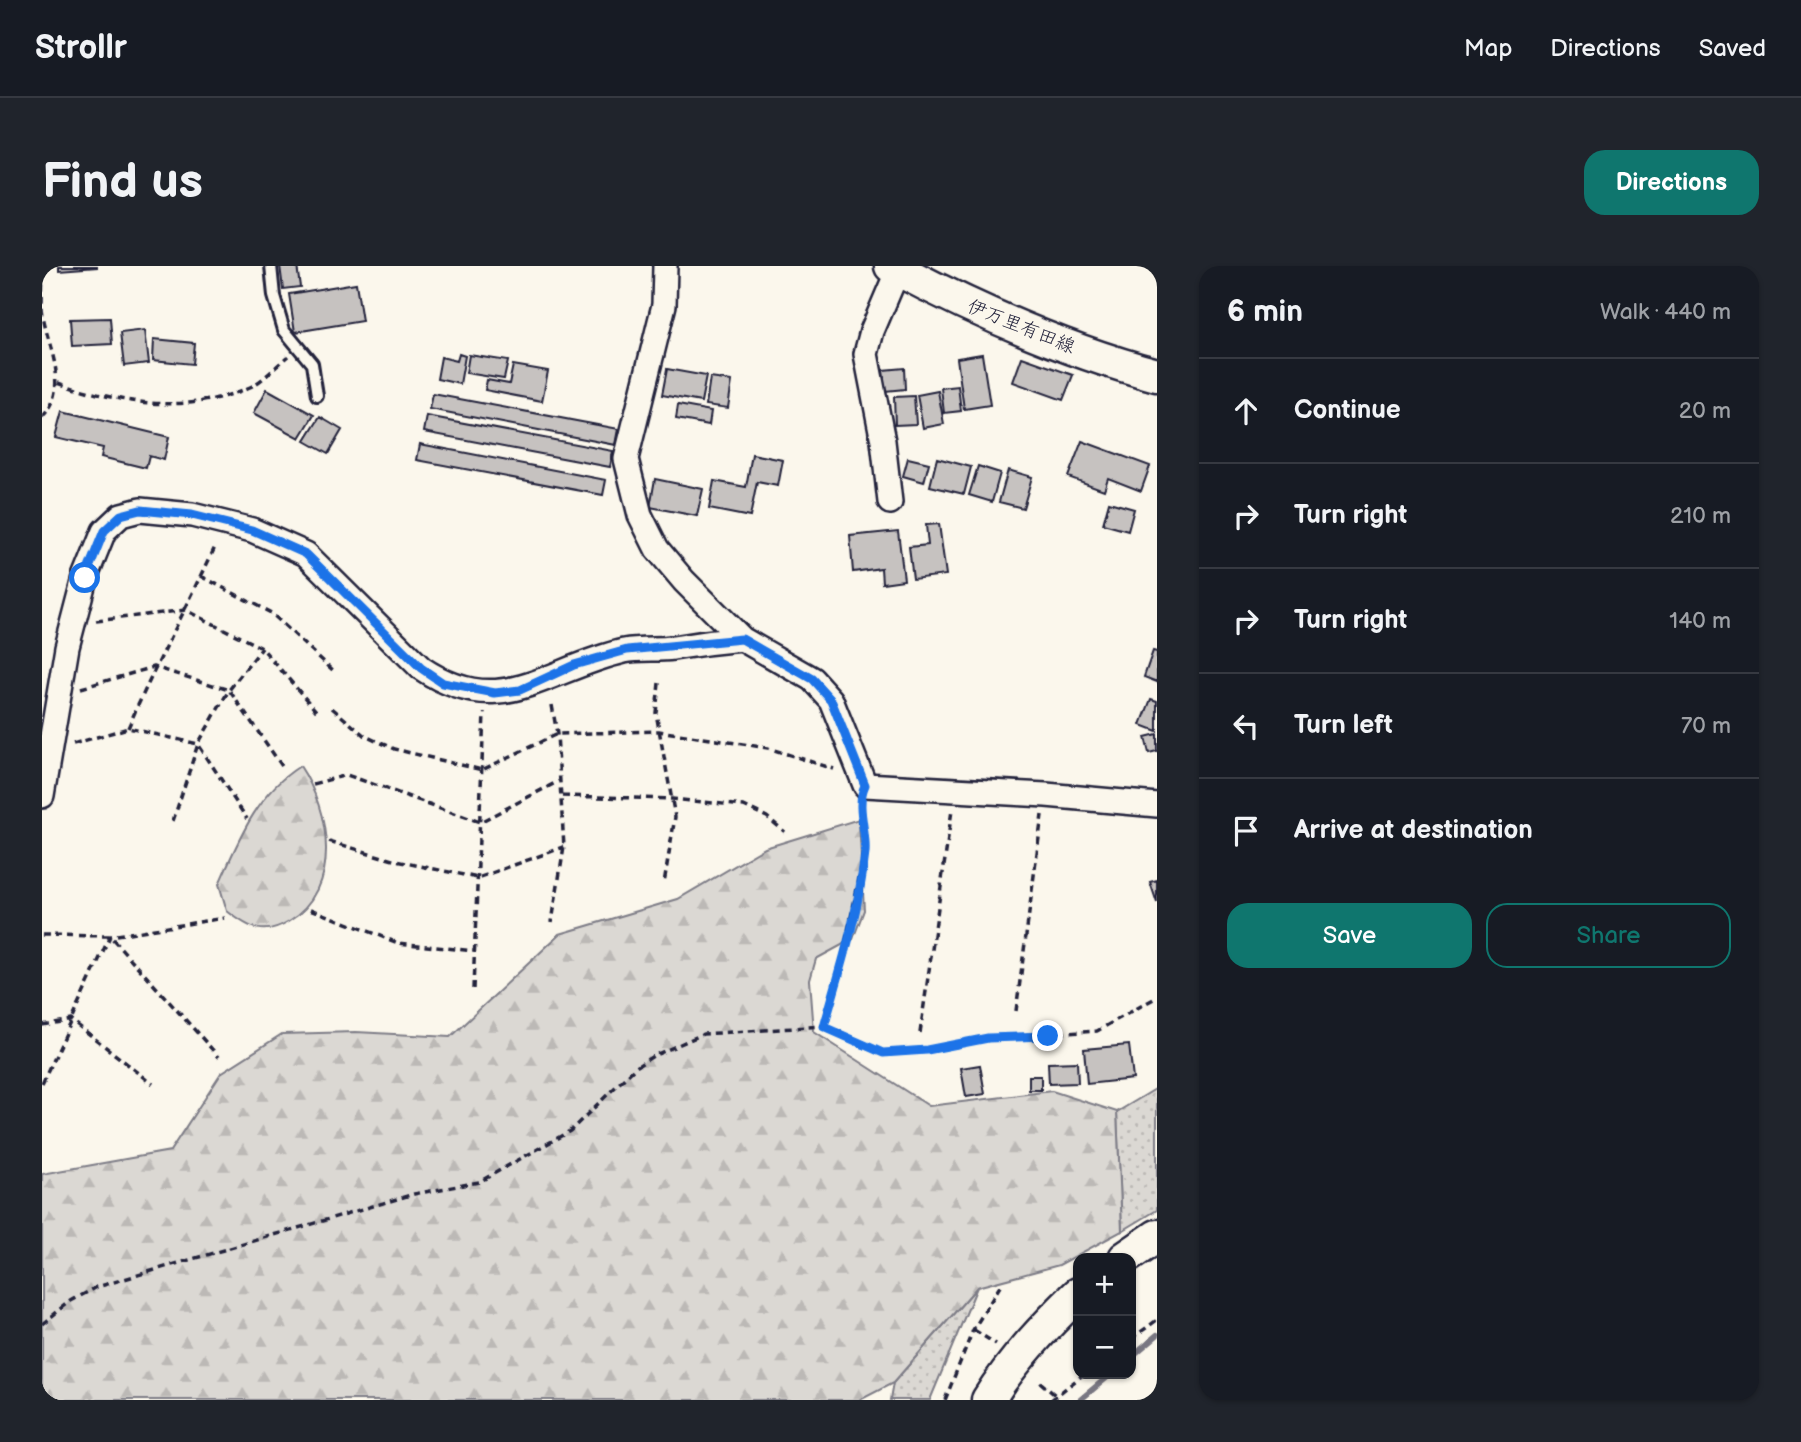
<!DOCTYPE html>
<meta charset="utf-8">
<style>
:root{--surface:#171b24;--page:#20242c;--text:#f1f3f6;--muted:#9ea1a6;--line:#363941;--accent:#0f766e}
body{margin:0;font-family:"Balsamiq Sans","Klee One",sans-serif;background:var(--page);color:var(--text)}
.controls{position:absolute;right:21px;bottom:21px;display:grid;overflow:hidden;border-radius:14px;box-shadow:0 2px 5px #0004}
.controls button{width:63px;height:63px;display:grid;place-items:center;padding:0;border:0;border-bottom:2px solid var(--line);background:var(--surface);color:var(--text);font:35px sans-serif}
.stop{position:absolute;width:21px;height:21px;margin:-16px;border:5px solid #1a73e8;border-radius:50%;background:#fff}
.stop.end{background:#1a73e8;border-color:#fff;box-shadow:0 2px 7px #0008}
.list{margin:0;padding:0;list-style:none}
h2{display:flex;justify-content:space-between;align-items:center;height:91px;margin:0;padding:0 28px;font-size:30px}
h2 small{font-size:23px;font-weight:400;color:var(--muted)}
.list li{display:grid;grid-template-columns:46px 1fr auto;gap:21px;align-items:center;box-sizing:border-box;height:105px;padding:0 28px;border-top:2px solid var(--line)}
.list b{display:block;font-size:26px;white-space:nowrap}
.list em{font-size:23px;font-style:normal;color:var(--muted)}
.actions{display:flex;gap:14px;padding:21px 28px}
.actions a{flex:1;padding:16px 0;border:2px solid var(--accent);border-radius:21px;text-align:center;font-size:24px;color:var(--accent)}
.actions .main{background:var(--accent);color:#fff}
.icon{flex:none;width:38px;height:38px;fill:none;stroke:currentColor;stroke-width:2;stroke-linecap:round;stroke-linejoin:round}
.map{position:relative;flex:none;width:1115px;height:1134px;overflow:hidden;border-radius:21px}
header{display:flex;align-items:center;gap:42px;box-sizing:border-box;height:98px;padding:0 35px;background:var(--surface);border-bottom:2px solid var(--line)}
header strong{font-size:33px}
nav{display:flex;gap:38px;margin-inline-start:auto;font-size:24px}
.intro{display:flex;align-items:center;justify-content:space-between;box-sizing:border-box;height:168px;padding:0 42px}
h1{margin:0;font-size:49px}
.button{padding:18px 32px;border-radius:21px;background:var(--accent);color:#fff;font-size:24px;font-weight:700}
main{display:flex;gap:42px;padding:0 42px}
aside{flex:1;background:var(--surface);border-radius:21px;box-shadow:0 2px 5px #0004}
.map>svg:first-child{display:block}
.grass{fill:url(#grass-dots);stroke:#7e7d87;stroke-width:2}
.forest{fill:url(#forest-firs);stroke:#7e7d87;stroke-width:2}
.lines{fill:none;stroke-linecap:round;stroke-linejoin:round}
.stream{stroke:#787681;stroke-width:6}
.building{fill:#c6c2c0;stroke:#22223b;stroke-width:2}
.service-casing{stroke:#22223b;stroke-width:16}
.minor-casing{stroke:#22223b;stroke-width:28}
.secondary-casing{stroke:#22223b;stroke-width:37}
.path{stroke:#22223b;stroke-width:3.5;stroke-dasharray:7 5;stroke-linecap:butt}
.service{stroke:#fbf7ec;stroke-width:10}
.minor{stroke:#fbf7ec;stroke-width:23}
.secondary{stroke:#fbf7ec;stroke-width:32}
.route{stroke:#1a73e8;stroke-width:9}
.labels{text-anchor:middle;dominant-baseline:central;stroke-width:7;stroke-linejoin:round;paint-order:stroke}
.street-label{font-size:19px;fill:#22223b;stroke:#fbf7ec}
</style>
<header>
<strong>Strollr</strong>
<nav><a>Map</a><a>Directions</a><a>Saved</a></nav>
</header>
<div class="intro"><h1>Find us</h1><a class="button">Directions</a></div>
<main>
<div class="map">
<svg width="1115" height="1134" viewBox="0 0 1115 1134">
<defs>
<pattern id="grass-dots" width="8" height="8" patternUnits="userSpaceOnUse" patternTransform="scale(1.75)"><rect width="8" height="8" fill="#dbd8d3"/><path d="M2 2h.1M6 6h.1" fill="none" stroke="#bcb9b6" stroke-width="1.8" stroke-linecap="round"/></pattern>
<pattern id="forest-firs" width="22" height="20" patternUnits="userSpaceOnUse" patternTransform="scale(1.75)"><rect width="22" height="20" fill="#dbd8d3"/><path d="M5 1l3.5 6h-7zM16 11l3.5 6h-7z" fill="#bcb9b6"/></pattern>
</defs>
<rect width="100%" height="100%" fill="#fbf7ec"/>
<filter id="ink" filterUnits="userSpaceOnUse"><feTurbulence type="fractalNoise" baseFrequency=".0143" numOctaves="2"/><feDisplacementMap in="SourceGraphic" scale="14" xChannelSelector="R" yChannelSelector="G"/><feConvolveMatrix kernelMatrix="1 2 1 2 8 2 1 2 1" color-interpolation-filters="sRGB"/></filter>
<g filter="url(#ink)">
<path class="grass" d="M1115 822V944L1080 965 1075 846Z
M935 1021 888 1134H848L851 1117Z"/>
<path class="forest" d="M258 500C288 545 301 623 247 655 221 671 207 662 185 645L177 618C197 573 215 527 258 500Z
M817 553 822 644 811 673 774 693 768 714 772 766 887 840 1010 825 1075 846 1080 965 1017 999 935 1021 851 1117 818 1134H0V908L128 885 179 807 240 768 314 766 408 771 518 668 636 633 723 582Z"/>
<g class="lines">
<path class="stream" d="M1089 1091 1115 1069
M1038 1134 1069 1108"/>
</g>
<path class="building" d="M17 0H55V1L17 4Z
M238 0H255L258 21 241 23Z
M314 17 320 55 253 66 247 28Z
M68 52 70 78 30 80 28 53Z
M103 64 107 97 82 100 78 67Z
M112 73 152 77 150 98 111 94Z
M417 88 423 90 418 118 395 113 399 91 415 95Z
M940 88 948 139 922 143 915 92Z
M427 89 466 95 462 113 424 107Z
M980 91 1031 109 1021 134 971 116Z
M471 99 506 105 500 135 443 124 445 114 467 118Z
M862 102 863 123 843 125 841 104Z
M625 103 664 110 659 136 620 129Z
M668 112 690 115 686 142 664 139Z
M916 120 919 145 902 147 899 122Z
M225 123 272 149 258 172 212 147Z
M896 125 902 158 881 162 875 129Z
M391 128 577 163 574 179 388 143Z
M872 130 874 158 853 159 852 131Z
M636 139 669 145 667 159 634 153Z
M21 145 127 171 122 194 107 190 104 202 59 191 61 182 14 171Z
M385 150 571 185 568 201 382 166Z
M278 151 300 164 286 188 263 175Z
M1040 175 1108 200 1099 225 1066 212 1062 224 1026 211Z
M378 178 564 214 561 229 375 194Z
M710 188 741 194 736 220 715 216 708 251 667 243 672 215 704 221Z
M866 192 887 197 882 216 861 210Z
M895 192 929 201 922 228 888 220Z
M936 200 958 207 950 236 927 229Z
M966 204 990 211 981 242 957 236Z
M613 213 661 223 655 250 608 241Z
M1067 236 1092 243 1086 265 1061 258Z
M897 258 904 309 871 313 867 281 886 279 884 259Z
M856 265 862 314 840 317 839 302 811 306 808 270Z
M1111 385 1115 386V416L1102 411Z
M1109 433 1115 435V465L1099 459Z
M1115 468V485L1107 487 1103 471Z
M1115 614V637L1108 616Z
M1087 779 1091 813 1045 818 1042 783Z
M1035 796 1036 817 1007 818 1006 797Z
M938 799 943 828 924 831 919 802Z
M987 810H999V824H987Z"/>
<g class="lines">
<g class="service-casing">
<path id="service" d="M229 0 232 30 242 64 270 98 275 130"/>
</g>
<g class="minor-casing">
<path id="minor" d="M848 236 841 175 824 88 830 65 856 4
M700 373 770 413 789 434 823 519 1004 529 1115 539
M0 530 25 381 43 312 62 265 79 249 98 244 150 249 210 264 264 288 379 402C459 456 503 403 582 385 598 382 615 384 631 382 654 378 677 375 700 373L642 315 615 283 598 249 584 193 622 39 623 0"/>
</g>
<g class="secondary-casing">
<path id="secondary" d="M849 0C934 45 1021 84 1115 109
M1083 992 1115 970
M946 1134C971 1094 1002 1061 1036 1028"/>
</g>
<path class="path" d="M17 116C78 138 146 149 208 121 221 115 234 100 246 90
M0 152C31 122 4 79 0 44 0 30 1 14 1 0
M159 310 229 347 294 407
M54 355 144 344 220 382 275 446
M617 417 614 447 633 551 622 617
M39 422 112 401 187 424 242 503
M510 439 515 468 522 581 510 656
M290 442 323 470 352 483 440 504 515 468 617 465 726 482 792 503
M86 462C112 401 145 342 173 281
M31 478 86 462 156 478 205 553
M271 518 305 509 438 556 519 514
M520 530 630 533 702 540 725 551 743 566
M819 539 823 586 799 699 782 760 841 787 885 784 946 772 1055 765 1115 731
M131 555 156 478 187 424 220 382
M287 575 354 595 436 612 522 581
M269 643 356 677 433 685
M0 669 68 670 177 791
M431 723 442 446
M974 745 1000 549
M0 759 29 754 111 818
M878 767 910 544
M0 817 68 670 183 652
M0 1058 29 1035 55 1021 372 928 437 916 528 865 594 801 611 790 661 768 782 760
M932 1064 954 1078
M1089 1073 1115 1054
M998 1116 1013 1129
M903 1134 931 1064 960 1017
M1009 1134 1042 1108"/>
<use href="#service" class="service"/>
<use href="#minor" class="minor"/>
<use href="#secondary" class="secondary"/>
</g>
</g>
<g class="lines" filter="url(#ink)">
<path class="route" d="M43 312 62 265 79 249 98 244 150 249 210 264 264 288 379 402 401 417 453 427 478 424 532 399 585 384 700 373 770 413 789 434 823 519C813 541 825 564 823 587 817 645 798 705 782 761L841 787 885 784 946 772 1006 770"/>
</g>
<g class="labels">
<g class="street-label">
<text transform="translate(979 61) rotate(22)">伊万里有田線</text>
</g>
</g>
</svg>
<div class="controls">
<button>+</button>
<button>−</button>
</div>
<div class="stop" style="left:43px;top:312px"></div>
<div class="stop end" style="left:1006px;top:770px"></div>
</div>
<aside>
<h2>6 min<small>Walk · 440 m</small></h2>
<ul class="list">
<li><svg class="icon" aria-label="ahead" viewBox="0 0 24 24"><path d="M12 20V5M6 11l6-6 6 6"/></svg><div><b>Continue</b></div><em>20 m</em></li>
<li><svg class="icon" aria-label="right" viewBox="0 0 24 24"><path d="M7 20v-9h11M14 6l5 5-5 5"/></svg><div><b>Turn right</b></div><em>210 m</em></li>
<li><svg class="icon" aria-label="right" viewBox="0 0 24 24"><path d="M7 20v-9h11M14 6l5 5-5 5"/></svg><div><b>Turn right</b></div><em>140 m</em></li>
<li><svg class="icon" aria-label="left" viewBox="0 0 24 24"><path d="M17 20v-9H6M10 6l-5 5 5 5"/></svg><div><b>Turn left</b></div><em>70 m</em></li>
<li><svg class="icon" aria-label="arrive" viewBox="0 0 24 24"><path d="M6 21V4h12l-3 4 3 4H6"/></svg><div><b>Arrive at destination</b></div></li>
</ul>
<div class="actions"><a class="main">Save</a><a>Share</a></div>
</aside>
</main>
